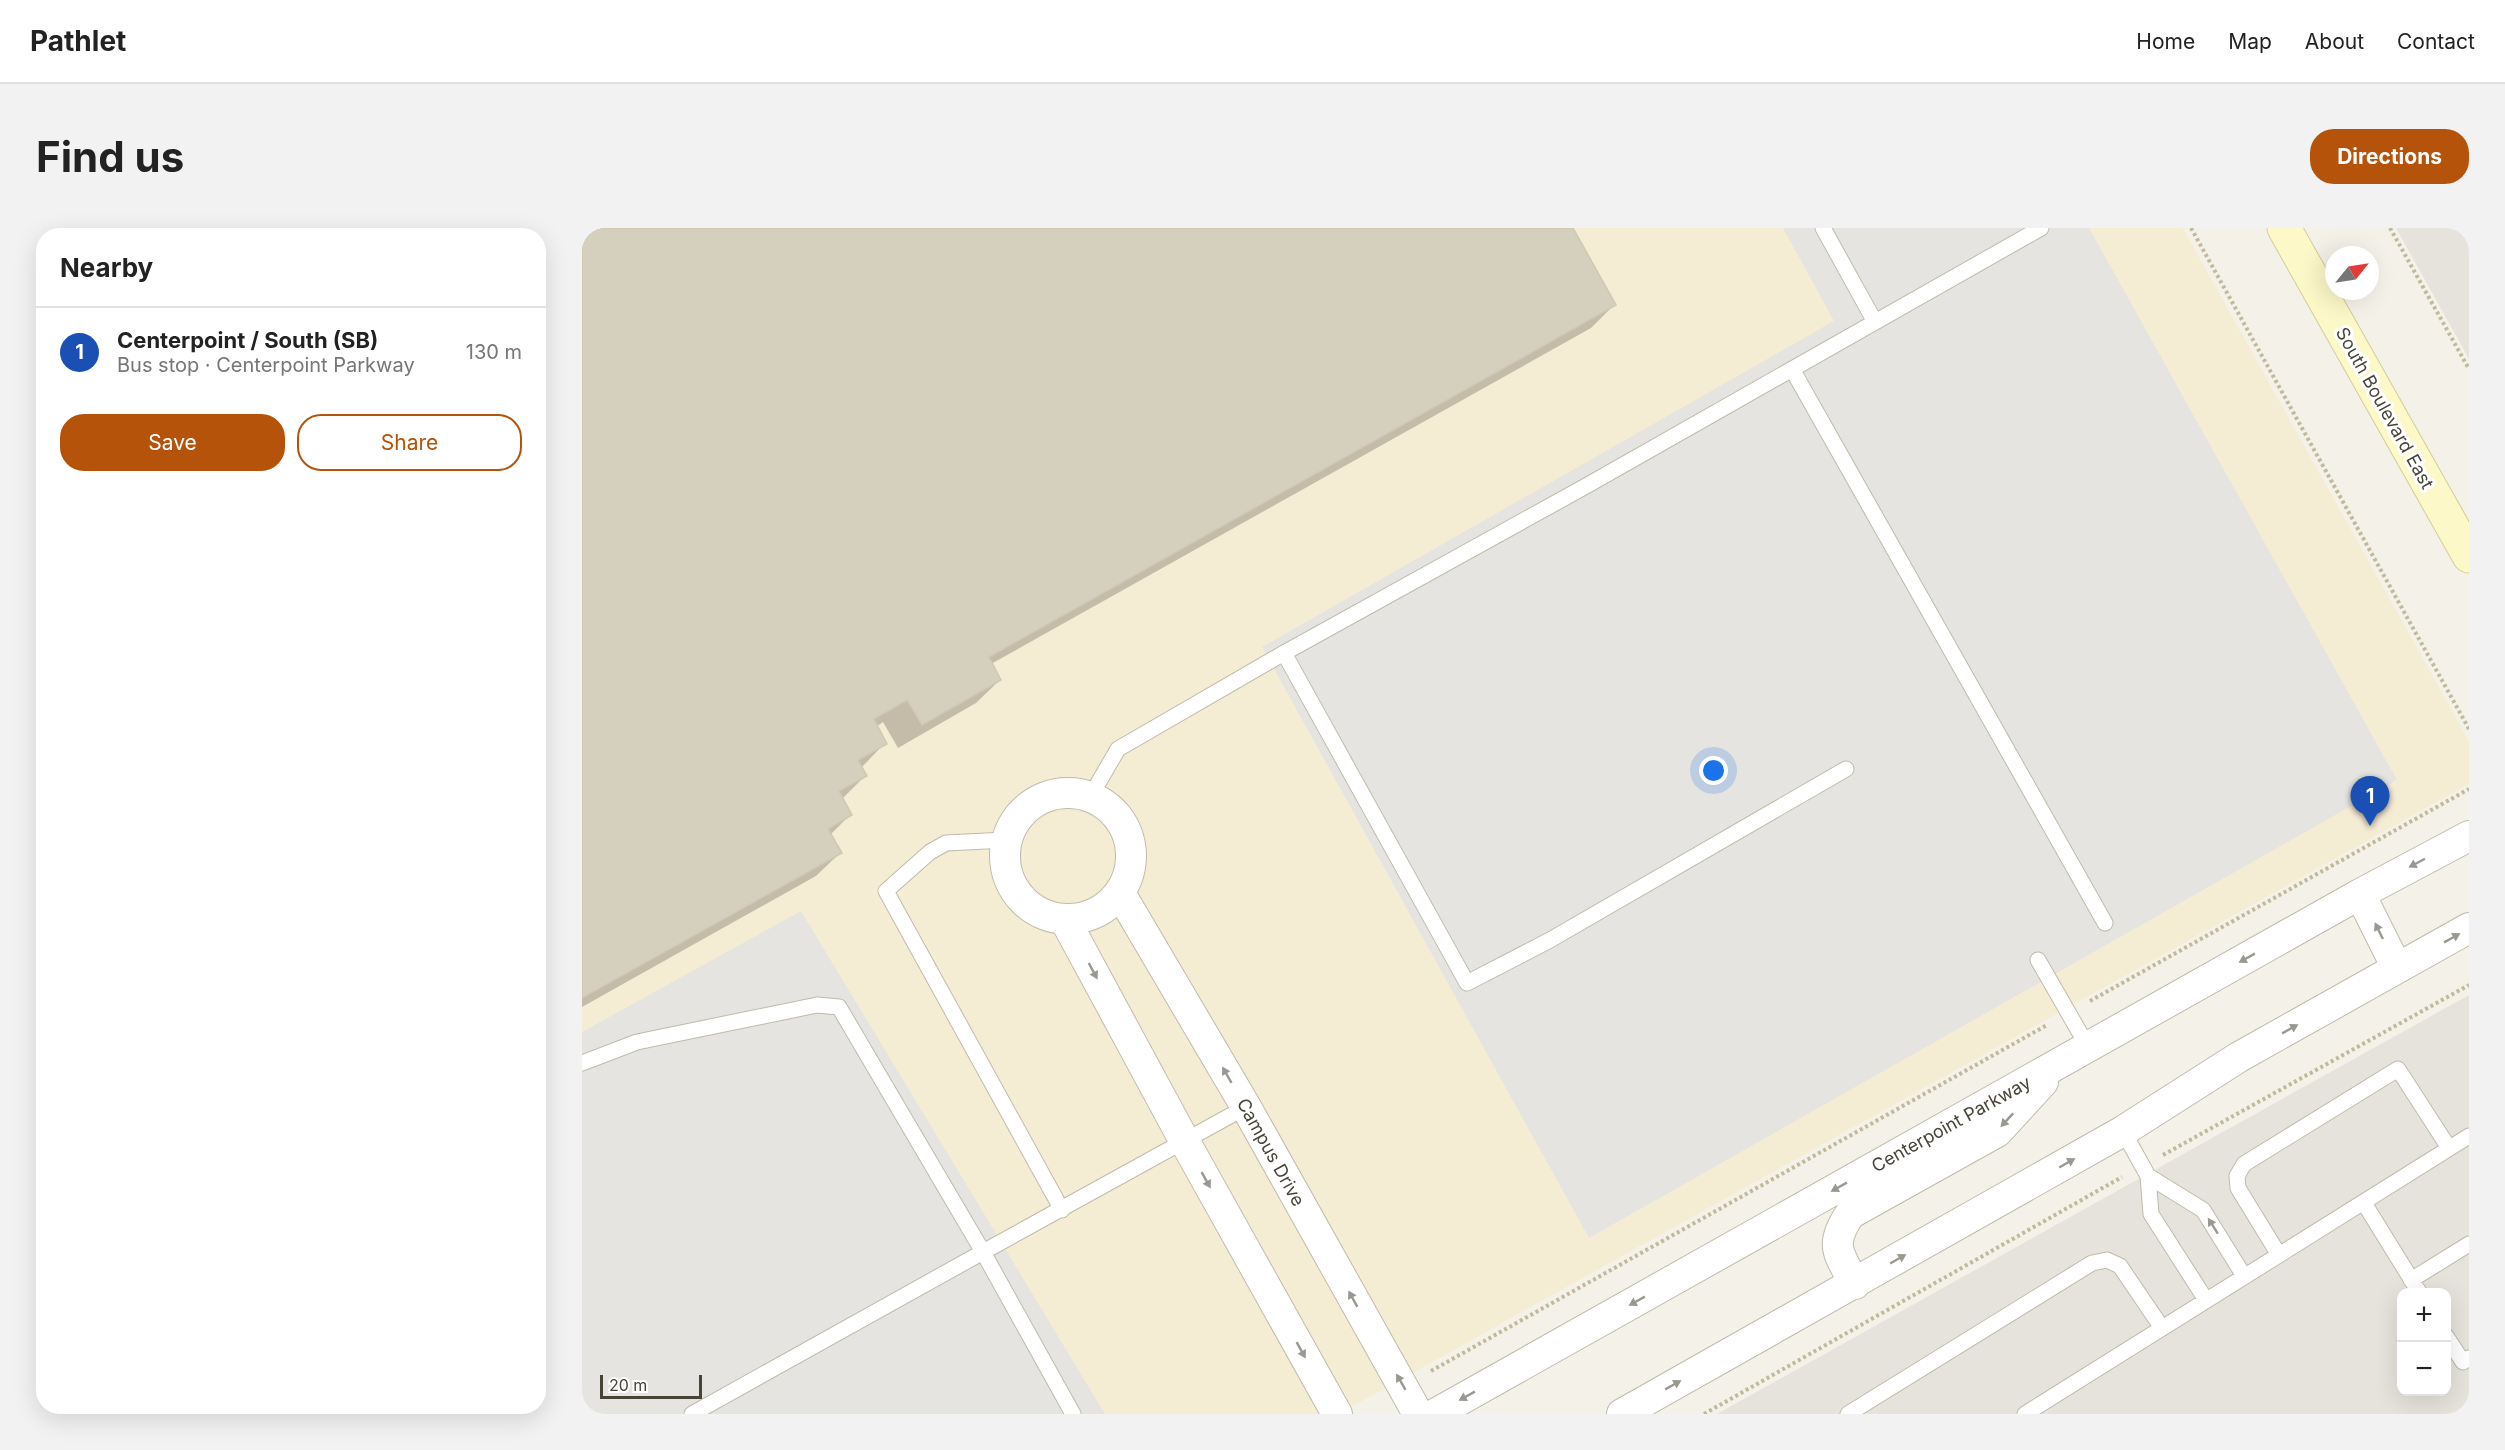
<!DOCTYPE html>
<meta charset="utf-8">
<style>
:root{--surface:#fff;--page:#f2f2f2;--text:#222;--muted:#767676;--line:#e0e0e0;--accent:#b45309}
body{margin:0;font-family:Inter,sans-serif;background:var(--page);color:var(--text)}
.controls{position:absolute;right:18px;bottom:18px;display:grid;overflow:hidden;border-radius:12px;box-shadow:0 6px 24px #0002}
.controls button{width:54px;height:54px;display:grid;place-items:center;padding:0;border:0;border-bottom:2px solid var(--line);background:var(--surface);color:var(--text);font:30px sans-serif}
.compass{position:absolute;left:1743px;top:18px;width:54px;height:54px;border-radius:50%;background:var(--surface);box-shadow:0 6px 24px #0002;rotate:60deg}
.scale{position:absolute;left:18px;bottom:15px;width:102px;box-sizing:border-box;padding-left:6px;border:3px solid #474337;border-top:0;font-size:16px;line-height:21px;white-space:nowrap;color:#474337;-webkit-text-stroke:4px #fff;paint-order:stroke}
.you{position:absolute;left:1132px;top:543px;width:21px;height:21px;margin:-15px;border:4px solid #fff;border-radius:50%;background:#1a73e8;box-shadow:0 0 0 9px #1a73e833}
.badge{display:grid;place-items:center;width:39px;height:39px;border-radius:50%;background:var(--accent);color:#fff;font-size:20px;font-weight:700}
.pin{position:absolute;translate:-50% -50px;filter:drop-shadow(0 2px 3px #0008)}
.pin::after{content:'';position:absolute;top:32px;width:21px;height:18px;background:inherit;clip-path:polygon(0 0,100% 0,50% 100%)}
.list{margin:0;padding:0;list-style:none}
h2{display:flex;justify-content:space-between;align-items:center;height:78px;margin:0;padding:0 24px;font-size:26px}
h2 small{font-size:20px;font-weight:400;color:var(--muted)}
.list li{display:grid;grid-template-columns:39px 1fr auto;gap:18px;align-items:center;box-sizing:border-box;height:90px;padding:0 24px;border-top:2px solid var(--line)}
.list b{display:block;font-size:22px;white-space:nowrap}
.list p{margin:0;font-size:20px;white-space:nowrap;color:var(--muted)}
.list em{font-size:20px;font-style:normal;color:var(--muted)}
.actions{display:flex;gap:12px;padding:18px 24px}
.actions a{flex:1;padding:14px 0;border:2px solid var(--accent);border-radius:24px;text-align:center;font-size:21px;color:var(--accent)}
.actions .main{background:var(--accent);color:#fff}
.map{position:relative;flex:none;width:1887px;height:1186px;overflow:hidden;border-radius:24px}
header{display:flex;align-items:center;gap:36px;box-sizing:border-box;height:84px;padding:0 30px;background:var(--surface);border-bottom:2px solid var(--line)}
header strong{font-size:28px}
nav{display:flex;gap:33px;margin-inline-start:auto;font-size:21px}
.intro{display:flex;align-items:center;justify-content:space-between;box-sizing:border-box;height:144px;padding:0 36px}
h1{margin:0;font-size:42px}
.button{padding:15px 27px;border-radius:24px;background:var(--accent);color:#fff;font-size:21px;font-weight:700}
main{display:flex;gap:36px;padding:0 36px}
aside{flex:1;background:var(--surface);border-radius:24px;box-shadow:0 6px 24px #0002}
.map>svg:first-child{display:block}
.commercial{fill:#f5ecd4}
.industrial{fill:#e6e3dc;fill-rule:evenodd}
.parking{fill:#e5e4e0}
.shadow{fill:#0003}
.building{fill:#d5cfbd;stroke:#d0c8b1;stroke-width:1.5}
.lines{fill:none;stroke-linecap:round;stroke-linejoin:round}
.lane-casing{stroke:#bfbbab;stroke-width:17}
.street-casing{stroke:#bfbbab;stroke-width:32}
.secondary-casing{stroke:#d2cc99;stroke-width:35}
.path{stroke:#c0b99c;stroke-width:4;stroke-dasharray:3 3;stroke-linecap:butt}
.lane{stroke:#fff;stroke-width:15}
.street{stroke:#fff;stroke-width:30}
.secondary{stroke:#fdf8c8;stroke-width:33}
.oneway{fill:#9a9891}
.labels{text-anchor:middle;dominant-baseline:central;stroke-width:6;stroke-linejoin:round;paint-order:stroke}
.street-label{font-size:18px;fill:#474337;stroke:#fff}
</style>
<header>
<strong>Pathlet</strong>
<nav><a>Home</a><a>Map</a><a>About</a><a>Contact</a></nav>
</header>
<div class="intro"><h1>Find us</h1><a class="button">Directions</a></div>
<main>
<aside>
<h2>Nearby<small></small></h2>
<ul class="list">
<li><span class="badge" style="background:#1a4fb4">1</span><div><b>Centerpoint / South (SB)</b><p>Bus stop · Centerpoint Parkway</p></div><em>130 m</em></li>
</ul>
<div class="actions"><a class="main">Save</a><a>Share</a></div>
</aside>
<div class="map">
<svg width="1887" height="1186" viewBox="0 0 1887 1186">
<rect width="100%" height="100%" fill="#f4f2e8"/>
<path class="commercial" d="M0 0H1601L1887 513V556L757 1186H0Z"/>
<path class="industrial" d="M1814 0H1887V131Z
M1887 767V1186H1135L1533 964ZM1820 1064H1864V1164H1820Z"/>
<path class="parking" d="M1201 0H1507L1815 552 1007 1010 680 419 1252 93Z
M219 683 523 1186H0V804Z"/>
<path class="shadow" d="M0 0H989L1032 77 1009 100 409 436 418 452 394 475 316 520 301 494 294 499 303 515 280 539 283 548 260 571 268 587 248 607 258 625 234 648 0 779Z"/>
<path class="building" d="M0 0H991L1034 77 407 429 419 452 340 497 325 472 292 491 305 516 276 532 285 548 257 563 270 587 246 601 260 625 0 770Z"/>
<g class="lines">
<g class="lane-casing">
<path id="lane" d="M1241 0 1293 94
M1210 141 1523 695
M1264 541 968 712 885 755 702 425 1004 258 1459 0
M508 569 536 521 702 425
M424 612 364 615 348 624 304 663 480 982
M1456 732 1506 819
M0 835 55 814 235 777 257 779 401 1024 664 879
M1541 903 1566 948 1569 986 1624 1072
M1566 948 1621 982 1662 1048
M1782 975 1837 1064
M1697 1027 1656 960 1655 948 1662 936 1816 841 1867 920
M1829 1052 1887 1016
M1864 1108 1881 1134 1887 1130
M110 1186 401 1024 491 1186
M1266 1186 1510 1035 1525 1032 1538 1038 1580 1100
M1443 1186 1887 908"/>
</g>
<g class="street-casing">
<path id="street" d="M423 628a63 63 0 1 1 126 0a63 63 0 1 1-126 0Z
M538 665 664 879 836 1186
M1778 666 1815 740
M483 692 603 914 755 1186
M1273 1056C1256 1025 1247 1017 1268 986L1415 904 1461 854
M853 1186 1778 666 1887 608
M1040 1186 1541 903 1657 829 1887 700"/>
</g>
<g class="secondary-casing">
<path id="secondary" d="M1702 0 1887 328"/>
</g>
<path class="path" d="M1609 0 1887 501
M1808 0 1887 141
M1508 773 1887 561
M1581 927 1887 757
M849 1143 1465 797
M1122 1186 1540 949"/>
<use href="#lane" class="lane"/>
<use href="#street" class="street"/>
<use href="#secondary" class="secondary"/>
</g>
<defs><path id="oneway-solid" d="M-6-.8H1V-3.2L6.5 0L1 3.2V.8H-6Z" transform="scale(1.5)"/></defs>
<g class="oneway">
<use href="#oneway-solid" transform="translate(1835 635) rotate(152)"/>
<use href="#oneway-solid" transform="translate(1797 703) rotate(-116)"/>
<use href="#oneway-solid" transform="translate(1870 710) rotate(-29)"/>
<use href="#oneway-solid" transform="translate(1665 730) rotate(151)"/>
<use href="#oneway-solid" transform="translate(511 743) rotate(62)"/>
<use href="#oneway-solid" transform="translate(1708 801) rotate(-29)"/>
<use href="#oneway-solid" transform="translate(645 847) rotate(-120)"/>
<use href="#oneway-solid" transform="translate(1425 892) rotate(133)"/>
<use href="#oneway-solid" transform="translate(1485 935) rotate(-30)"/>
<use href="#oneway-solid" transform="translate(624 952) rotate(61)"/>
<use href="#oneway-solid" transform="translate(1257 959) rotate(151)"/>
<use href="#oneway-solid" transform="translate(1631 998) rotate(-122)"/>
<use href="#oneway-solid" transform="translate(1316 1031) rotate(-30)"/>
<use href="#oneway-solid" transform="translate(771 1071) rotate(-119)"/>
<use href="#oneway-solid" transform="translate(1055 1073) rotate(151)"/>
<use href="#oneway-solid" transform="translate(719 1122) rotate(61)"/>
<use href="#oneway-solid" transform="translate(819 1154) rotate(-120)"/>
<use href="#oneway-solid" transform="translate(1091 1157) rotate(-29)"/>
<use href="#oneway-solid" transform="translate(885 1168) rotate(151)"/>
</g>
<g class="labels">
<g class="street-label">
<text transform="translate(1803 180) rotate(61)">South Boulevard East</text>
<text transform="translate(1369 896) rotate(-29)">Centerpoint Parkway</text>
<text transform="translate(689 924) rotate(61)">Campus Drive</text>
</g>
</g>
</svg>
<div class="controls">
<button>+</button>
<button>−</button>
</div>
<svg class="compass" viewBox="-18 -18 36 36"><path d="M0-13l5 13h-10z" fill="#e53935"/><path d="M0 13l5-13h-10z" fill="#767676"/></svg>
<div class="scale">20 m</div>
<div class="you"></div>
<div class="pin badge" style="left:1788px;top:598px;background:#1a4fb4">1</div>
</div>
</main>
